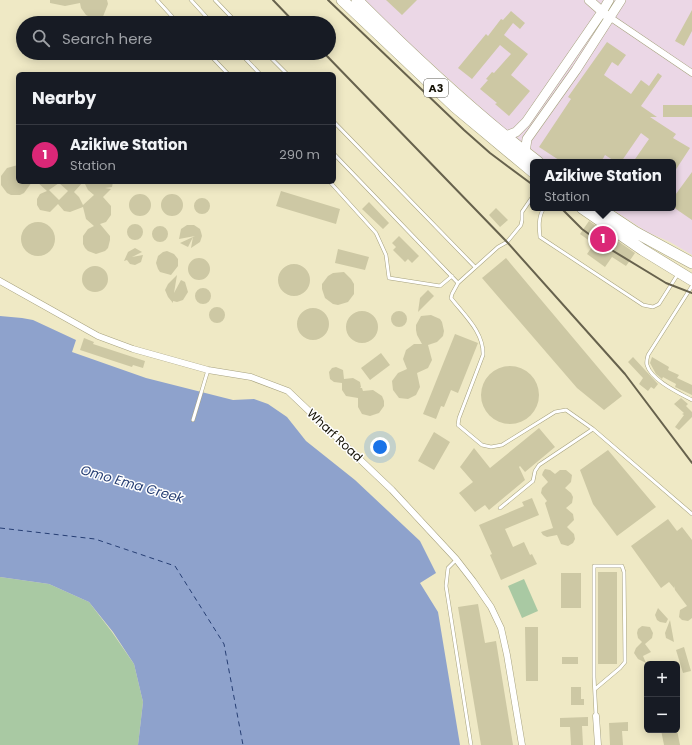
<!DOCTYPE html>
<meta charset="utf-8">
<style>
:root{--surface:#171b24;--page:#242831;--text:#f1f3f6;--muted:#9ea1a6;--line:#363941;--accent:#db2777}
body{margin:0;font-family:Poppins,sans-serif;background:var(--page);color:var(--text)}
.controls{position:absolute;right:12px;bottom:12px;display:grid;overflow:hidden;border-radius:6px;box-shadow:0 2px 10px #0003}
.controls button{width:36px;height:36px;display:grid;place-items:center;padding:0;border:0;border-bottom:1px solid var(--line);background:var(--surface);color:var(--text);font:20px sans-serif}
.you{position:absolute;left:380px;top:447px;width:14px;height:14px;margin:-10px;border:3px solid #fff;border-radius:50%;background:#1a73e8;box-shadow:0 0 0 6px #1a73e833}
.badge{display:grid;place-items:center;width:26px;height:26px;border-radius:50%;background:var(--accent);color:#fff;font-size:13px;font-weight:700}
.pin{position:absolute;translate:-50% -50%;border:2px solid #fff;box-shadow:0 1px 4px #0006}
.popup{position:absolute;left:530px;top:159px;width:146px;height:52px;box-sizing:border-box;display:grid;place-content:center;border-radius:6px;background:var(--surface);filter:drop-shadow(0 1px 3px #0005);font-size:13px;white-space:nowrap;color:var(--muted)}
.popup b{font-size:15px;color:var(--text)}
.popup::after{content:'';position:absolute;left:50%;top:100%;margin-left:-8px;border:8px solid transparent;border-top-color:var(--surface)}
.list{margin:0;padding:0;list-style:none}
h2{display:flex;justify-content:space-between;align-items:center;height:52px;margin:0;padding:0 16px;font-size:17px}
h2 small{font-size:13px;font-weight:400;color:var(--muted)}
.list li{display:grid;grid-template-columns:26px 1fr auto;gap:12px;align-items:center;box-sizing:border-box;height:60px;padding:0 16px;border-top:1px solid var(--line)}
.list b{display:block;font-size:15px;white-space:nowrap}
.list p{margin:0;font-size:13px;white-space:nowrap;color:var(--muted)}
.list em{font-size:13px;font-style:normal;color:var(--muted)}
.icon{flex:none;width:22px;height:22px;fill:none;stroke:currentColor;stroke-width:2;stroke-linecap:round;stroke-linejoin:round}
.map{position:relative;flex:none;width:692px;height:745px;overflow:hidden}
.search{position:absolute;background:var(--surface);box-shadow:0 2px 10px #0003;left:16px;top:16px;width:320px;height:44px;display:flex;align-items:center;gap:10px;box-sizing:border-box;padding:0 14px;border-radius:22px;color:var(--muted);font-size:15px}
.panel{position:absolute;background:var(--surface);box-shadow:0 2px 10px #0003;left:16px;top:72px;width:320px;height:112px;border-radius:6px}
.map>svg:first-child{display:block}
.commercial{fill:#ebd7e6}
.green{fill:#a9c9a3}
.water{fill:#8ea2cc}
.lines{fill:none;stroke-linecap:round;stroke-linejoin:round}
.ferry{stroke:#273f74;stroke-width:1;stroke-dasharray:5 4;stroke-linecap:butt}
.building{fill:#cdc8a4;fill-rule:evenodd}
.lane-casing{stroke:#a6a17e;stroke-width:4}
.street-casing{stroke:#a6a17e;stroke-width:7}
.secondary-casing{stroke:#a6a17e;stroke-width:10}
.highway-casing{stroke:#a6a17e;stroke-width:12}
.lane{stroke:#fff;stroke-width:3}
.street{stroke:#fff;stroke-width:6}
.secondary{stroke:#fff;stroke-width:9}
.highway{stroke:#fff;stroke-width:11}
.rail{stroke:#67624d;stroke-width:2}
.labels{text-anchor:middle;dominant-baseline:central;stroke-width:3;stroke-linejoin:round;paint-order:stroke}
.shield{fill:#fff;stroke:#5a5850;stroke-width:1}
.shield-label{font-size:11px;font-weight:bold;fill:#141105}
.street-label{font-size:12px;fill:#141105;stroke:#fff}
.water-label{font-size:13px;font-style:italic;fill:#273f74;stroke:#fff}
</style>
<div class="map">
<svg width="692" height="745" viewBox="0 0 692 745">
<rect width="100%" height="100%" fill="#efe9c5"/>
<path class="commercial" d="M365 0H692V255L670 242 647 232 610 208H673V162H546L535 152 503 128 392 28Z"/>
<path class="green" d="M0 577 49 584 89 602 112 632 134 664 143 702 138 745H0Z
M524 579 538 611 522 618 508 586Z"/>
<path class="water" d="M0 316 22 318 33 320 76 340 72 352 146 378 233 400 254 399 268 404 287 417 306 441 355 480 420 541 436 573 420 583 438 612 460 745H138L143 702 134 664 113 632 89 602 49 584 0 577Z"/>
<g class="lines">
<path class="ferry" d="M0 528 95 539 175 566 224 644 243 745"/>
</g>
<path class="building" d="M50 0H107L108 4 102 19 90 17 86 15 81 8 80 3 65 6 50 3Z
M386 0H417L402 15Z
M692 10V31L684 46 675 41Z
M511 11 525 23 520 29 513 23 504 35 528 54 511 75 530 91 509 116 495 104 497 103 480 89 488 80 486 79 492 72 494 73 511 54 500 45 472 79 458 68 486 34 488 36 501 19 503 20Z
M607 42 626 55 618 66 612 62 604 75 631 94 641 80 649 86 658 73 662 76 641 106 657 117H650L676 134 673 138 690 148 673 174V162H633L649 139 641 133 621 162H616L605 155 601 162H562L539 147 571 99 568 97Z
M122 53H149V56L135 58 121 56Z
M663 105H692V117H663Z
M18 165V182H32L24 193 20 195H11L7 193 1 185V176L7 168Z
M692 172V220L673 207V198Z
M37 182H83L74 192 79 197 83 205 94 195 88 190 84 182H113L112 187 105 188 111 189 103 197 111 206V215L106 222 100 224 110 236V240L108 248 105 251 96 254 88 251 85 248 83 244V236L88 229 94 226 86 219 83 207 70 212 64 211 58 204 50 212 40 210 37 205V199L40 194 47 191ZM59 183 68 191 59 200 49 190Z
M281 191 340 209 336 224 276 206Z
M129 205a11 11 0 1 1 22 0a11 11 0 1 1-22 0Z
M161 205a11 11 0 1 1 22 0a11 11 0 1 1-22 0Z
M194 206a8 8 0 1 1 16 0a8 8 0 1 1-16 0Z
M369 202 389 223 383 229 362 209Z
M496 208 508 220 500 227 489 215Z
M589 221 635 253 626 266 612 257 605 267 587 254 594 244 580 234Z
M21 239a17 17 0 1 1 34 0a17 17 0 1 1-34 0Z
M127 232a8 8 0 1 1 16 0a8 8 0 1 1-16 0Z
M187 225H194L200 229 201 232 202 236 200 242 191 248 193 237 188 247 180 243 195 236 179 239 181 229Z
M152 234a8 8 0 1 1 16 0a8 8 0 1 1-16 0Z
M399 236 419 256 412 263 408 259 405 262 393 250 396 247 392 243Z
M135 248 142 252 132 257 143 255 141 262 135 265 130 264 127 260 124 261 128 252Z
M338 249 369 257 365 270 335 263Z
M167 251 174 254 178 259V266L171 275 160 272 158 269 156 263 158 256 163 252Z
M188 269a11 11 0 1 1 22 0a11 11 0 1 1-22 0Z
M506 258 622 396 604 410 577 388 482 278Z
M278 280a16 16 0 1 1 32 0a16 16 0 1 1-32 0Z
M82 279a13 13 0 1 1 26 0a13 13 0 1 1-26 0Z
M344 272 351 279 354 284V294L348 302 338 305 333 304 325 298 322 289V284L328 276 333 273Z
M177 275 174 293 181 280 185 282 188 292 183 300 177 302 173 301V303L168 297 165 290 168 284Z
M195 296a8 8 0 1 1 16 0a8 8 0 1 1-16 0Z
M428 290 434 296 418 312 420 298Z
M209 315a8 8 0 1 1 16 0a8 8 0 1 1-16 0Z
M297 324a16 16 0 1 1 32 0a16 16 0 1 1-32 0Z
M391 319a8 8 0 1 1 16 0a8 8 0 1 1-16 0Z
M346 327a16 16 0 1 1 32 0a16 16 0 1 1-32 0Z
M431 315 440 319 442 322 444 331 443 336 437 342 428 345 432 360 428 368 417 373 420 387 416 395 408 399 399 398 393 390 392 381 398 373 407 369 403 359 406 350 414 344H422L417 335 416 330V325L421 316Z
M455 334 478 343 458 393 451 390 444 407 441 406 436 419 423 414Z
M84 338 94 342 93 344 145 361 143 368 133 365 132 367 80 350Z
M381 353 390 365 370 380 361 368Z
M633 357 658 384 654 389 651 387 648 391 639 384 643 378 628 362Z
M652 357 669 367 668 370 679 375 677 378 692 385V395L675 387 676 384 663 377 662 379 656 374 650 363Z
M481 395a29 29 0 1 1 58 0a29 29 0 1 1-58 0Z
M336 367 343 370 344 379 353 378 360 382 361 387 360 388H362L363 391 373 390 382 396 384 401V406L379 413 370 416 362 414 358 407V398L346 396 342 390V383L334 382 330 379 329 372 332 368Z
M681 398 688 404 686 406 692 412V417L679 430 675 427 684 415 682 414 684 413 674 404Z
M539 428 555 447 525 472 520 466 519 467 525 480 489 510 485 505 475 512 459 493 473 482 460 467 474 448 490 468Z
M434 432 450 442 434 470 418 461Z
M608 450 656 507 617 536 593 504 580 470Z
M545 469 550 470 555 474 560 470H566L572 475 571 482 565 488 571 493 573 497 572 503 566 508 573 514 574 520 567 527 574 534 575 539 573 543 568 546 561 544 557 535 547 537 543 535 541 532 553 528 545 503 547 501 541 493 542 488 548 482 542 475 543 472Z
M532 498 539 515 505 529 513 547 524 542 530 555 532 554 537 564 501 580 490 555 492 554 479 525 524 506 522 502Z
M668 519 677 531 682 527 692 540V618L688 621 682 620 679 617 680 610 687 606 675 590 674 586V588L669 582 661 588 631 546Z
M598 572H617V664H598Z
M561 573H581V608H561Z
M478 604 485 643 496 641 513 745H481L458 607Z
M658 608 668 619 666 623 660 622 657 620 655 615Z
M670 620 674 642 666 638 665 633Z
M642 626 650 627 653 633 652 638 645 644 651 652 643 656 646 663 638 659 634 653 636 648 642 642 638 638 637 633 638 629Z
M525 627H538V681H526Z
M684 647 691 671 683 673 676 650Z
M562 657H578V664H562Z
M571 687H581V699H584V705H571Z
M588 717V726H582L583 745H571L570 727H560V718Z
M628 722V731H622L623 745H610L609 723Z
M661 730H677L680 745H664Z"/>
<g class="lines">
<g class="lane-casing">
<path id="lane" d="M157 0 178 23
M191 0 212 23
M215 0 237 23
M208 53 228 74
M240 53 260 74
M266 53 287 74
M334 122 475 267
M334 154 458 283
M330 182 376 233 386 255 389 278 440 286 452 276
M533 196 522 212V220L521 225 507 242 498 247 458 283 452 294 451 298C464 315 484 332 483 355L459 418 458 425 482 445 491 447 502 445 555 412 566 410 593 429 692 514
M544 208C538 217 539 227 540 237L643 305 653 307 659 304 678 274
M692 286 648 355C647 359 646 362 647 365 651 380 679 393 692 400
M193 420 208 370
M500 508 533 481 535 471 539 465 593 429
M456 560 448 568 446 586 471 745
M595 689 620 668 625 662 624 572 622 566H594V677L596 716"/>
</g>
<g class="street-casing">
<path id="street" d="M611 18 692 73
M0 281 98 336 133 349 208 370 251 377 288 391 392 490 456 559 473 581 491 607 501 628 507 655 522 745
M596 716 598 745"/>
</g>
<g class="secondary-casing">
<path id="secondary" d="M589 0 606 15
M506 136 516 132 526 122 602 12 609 0
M525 153 527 139 576 70 621 0"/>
</g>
<g class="highway-casing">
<path id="highway" d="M342 0 455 107 533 172
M357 0C414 57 474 113 538 162
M582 208 643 250 692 280
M599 208 635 232 692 263"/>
</g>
<use href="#lane" class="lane"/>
<use href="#street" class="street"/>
<use href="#secondary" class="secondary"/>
<use href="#highway" class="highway"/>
<path class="rail" d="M273 0 295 23
M328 0 464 130 490 153 533 185
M324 53 507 242 625 374 692 463
M561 208 582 229 605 246 666 283 692 293"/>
</g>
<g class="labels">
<rect class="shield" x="424" y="79" width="24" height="18" rx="3"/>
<g class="shield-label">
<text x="436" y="88">A3</text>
</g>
<g class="street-label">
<text transform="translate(335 435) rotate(43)">Wharf Road</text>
</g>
<g class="water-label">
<text transform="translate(132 484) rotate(16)">Omo Ema Creek</text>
</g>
</g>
</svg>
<div class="controls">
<button>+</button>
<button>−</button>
</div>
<div class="you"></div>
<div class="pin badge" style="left:603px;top:239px">1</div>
<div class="popup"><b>Azikiwe Station</b>Station</div>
<div class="search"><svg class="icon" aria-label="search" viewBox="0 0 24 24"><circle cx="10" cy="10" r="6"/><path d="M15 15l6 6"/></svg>Search here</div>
<section class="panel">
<h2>Nearby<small></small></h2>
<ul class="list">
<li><span class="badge">1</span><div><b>Azikiwe Station</b><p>Station</p></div><em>290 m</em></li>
</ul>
</section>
</div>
